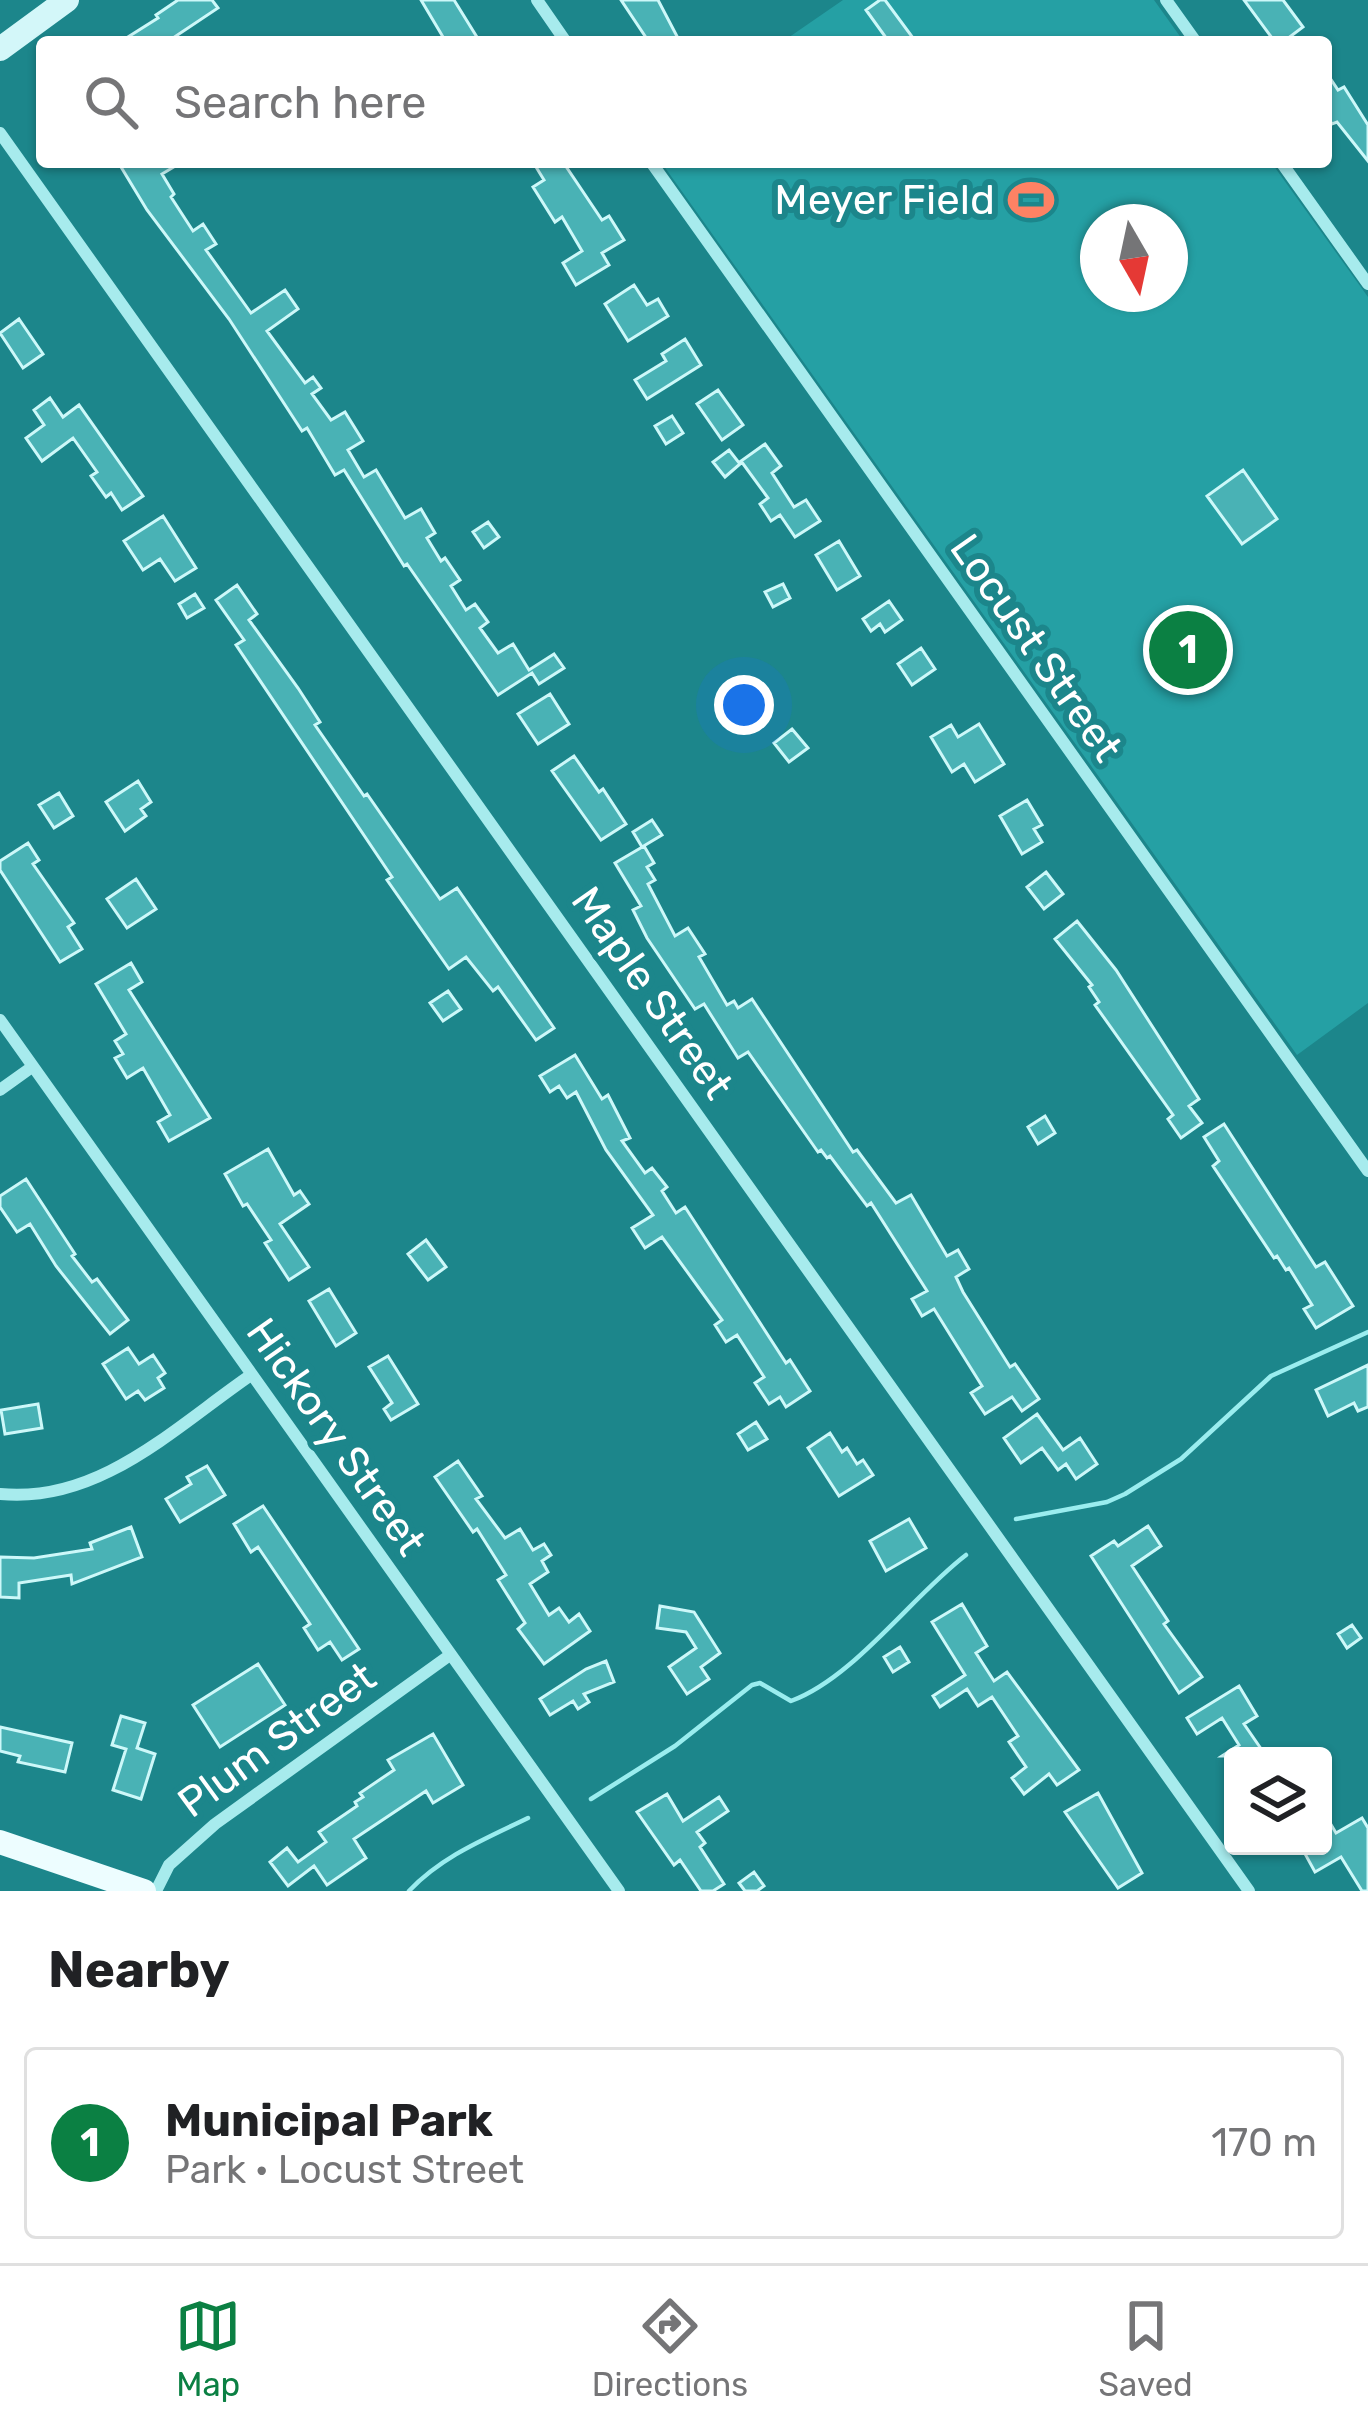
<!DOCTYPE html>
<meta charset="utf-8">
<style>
:root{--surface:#fff;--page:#f2f2f2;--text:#202124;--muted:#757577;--line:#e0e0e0;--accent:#0b8043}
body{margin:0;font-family:Rubik,sans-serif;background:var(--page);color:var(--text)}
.controls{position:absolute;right:36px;bottom:36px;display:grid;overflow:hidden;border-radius:12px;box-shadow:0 3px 9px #0004}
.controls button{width:108px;height:108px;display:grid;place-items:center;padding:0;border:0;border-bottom:3px solid var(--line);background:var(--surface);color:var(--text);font:60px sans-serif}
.compass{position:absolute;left:1080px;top:204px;width:108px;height:108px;border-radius:50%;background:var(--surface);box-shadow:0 3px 9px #0004;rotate:171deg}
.you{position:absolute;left:744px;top:705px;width:42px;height:42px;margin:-30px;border:9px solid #fff;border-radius:50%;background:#1a73e8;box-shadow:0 0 0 18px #1a73e833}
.badge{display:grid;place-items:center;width:78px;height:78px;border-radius:50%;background:var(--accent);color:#fff;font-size:39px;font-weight:700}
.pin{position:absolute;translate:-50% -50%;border:6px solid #fff;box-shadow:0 3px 12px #0006}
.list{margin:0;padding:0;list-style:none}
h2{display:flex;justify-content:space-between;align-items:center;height:156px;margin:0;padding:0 48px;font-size:51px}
h2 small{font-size:39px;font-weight:400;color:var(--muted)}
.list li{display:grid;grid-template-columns:78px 1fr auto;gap:36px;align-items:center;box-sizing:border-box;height:192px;margin:0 24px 24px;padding:0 24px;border:3px solid var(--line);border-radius:12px}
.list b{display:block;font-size:45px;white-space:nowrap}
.list p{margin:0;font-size:39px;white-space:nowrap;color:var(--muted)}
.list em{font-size:39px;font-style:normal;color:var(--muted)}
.icon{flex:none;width:66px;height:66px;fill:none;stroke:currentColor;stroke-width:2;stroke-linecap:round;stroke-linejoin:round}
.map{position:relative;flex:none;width:1368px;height:1891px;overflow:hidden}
.search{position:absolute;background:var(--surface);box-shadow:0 3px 9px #0004;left:36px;right:36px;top:36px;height:132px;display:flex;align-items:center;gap:30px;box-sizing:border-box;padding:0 42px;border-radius:12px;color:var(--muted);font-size:45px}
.sheet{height:372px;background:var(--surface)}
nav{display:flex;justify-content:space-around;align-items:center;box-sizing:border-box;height:168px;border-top:3px solid var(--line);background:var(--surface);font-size:33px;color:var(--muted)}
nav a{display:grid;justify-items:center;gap:6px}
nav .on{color:var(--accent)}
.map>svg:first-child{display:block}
.green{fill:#25a0a4;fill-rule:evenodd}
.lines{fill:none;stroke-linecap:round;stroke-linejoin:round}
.stream{stroke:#9aedef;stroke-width:4.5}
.building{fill:#49b2b5;stroke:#cdf8f9;stroke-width:3}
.street{stroke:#a7ebed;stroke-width:12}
.secondary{stroke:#d3f7f9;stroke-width:24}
.primary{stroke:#edfdff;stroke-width:24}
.labels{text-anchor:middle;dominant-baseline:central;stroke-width:12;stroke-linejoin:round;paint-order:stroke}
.poi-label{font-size:42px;fill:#fff;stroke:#1c868b;text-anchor:end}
.street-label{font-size:42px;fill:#fff;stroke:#1c868b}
</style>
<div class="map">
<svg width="1368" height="1891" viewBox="0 0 1368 1891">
<rect width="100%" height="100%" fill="#1c868b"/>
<path class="green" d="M843 0H1154L1184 42H782Z
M661 162H1271L1368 297V1003L1297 1055ZM1098 222H1170V294H1098Z"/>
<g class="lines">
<path class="stream" d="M1016 1519 1107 1502 1125 1494 1181 1459 1271 1376 1368 1332
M591 1799 675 1746 752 1685 760 1683 791 1701C854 1678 912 1596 966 1555
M409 1891C442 1856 485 1839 528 1818"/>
</g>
<path class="building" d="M178 0H212L218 8 167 42H120L158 18 156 15Z
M421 0H454L480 42H446Z
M621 0H658L680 42H649Z
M880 0H885L916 42H889L866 10Z
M1244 0H1283L1303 27 1283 42H1275Z
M1326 72 1338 90 1344 87 1368 125V161L1337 122 1332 124 1326 114Z
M118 162H182L162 174 174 194 171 197 193 231 203 224 216 244 206 250 251 313 285 290 298 309 267 331 305 383 313 377 321 388 312 394 331 420 345 412 363 441 348 450 364 477 376 470 405 518 421 509 435 533 427 538 441 561 445 558 460 580 451 586 466 610 475 604 488 622 480 628 498 653 513 644 529 670 554 654 564 668 539 684 532 673 498 695 407 564 404 566 344 470 335 475 307 428 302 431 229 319 147 210Z
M533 162H563L602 220 609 216 624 240 602 253 609 265 576 285 563 263 582 251 562 217 555 222 533 187 544 180Z
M634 285 647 305 658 299 668 316 628 341 605 304Z
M19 319 43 354 23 368 0 333Z
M685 339 701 365 647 399 635 380 666 361 662 354Z
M718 390 743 425 722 440 697 404Z
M50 398 63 417 79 405 143 496 122 510 111 493 106 497 91 476 97 472 73 438 42 461 26 438 44 425 34 410Z
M672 416 683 433 666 444 655 426Z
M765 444 781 466 772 473 794 507 806 500 820 521 795 537 780 515 771 521 760 504 768 498 741 461Z
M729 450 740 464 725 477 713 462Z
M1243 470 1277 519 1242 544 1207 496Z
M163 516 196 568 175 581 160 559 143 570 124 541Z
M488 522 499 537 484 548 473 532Z
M839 541 860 576 837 590 816 555Z
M783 584 790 598 773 607 765 592Z
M237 585 257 614 249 620 298 688 320 722 315 725 364 796 367 794 440 899 457 888 554 1028 536 1040 498 987 493 991 466 957 449 969 387 880 392 877 236 645 244 640 216 600Z
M195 594 204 608 187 618 179 604Z
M889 601 902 620 885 632 880 624 871 631 863 619Z
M921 648 935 669 912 685 898 664Z
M550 694 569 724 538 744 518 714Z
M979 724 1004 764 975 782 964 764 952 772 931 737 951 725 958 737Z
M792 729 808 748 789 762 774 743Z
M574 756 599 792 603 789 626 824 601 840 552 771Z
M138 781 151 802 141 809 146 816 125 831 106 802Z
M59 793 73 816 54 828 39 805Z
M1027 800 1042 825 1034 829 1042 842 1022 854 1000 816Z
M652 820 662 835 642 847 633 832Z
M28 843 39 860 33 864 74 923 68 927 82 949 60 962 0 870V861Z
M644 846 654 863 647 867 655 880 648 884 675 936 688 928 705 954 699 957 727 1005 734 1001 738 1008 752 999 853 1152 857 1150 896 1203 911 1195 947 1256 958 1250 969 1269 956 1277 963 1292 1010 1367 1015 1364 1039 1399 1022 1411 1012 1397 985 1414 971 1393 982 1386 934 1309 922 1316 912 1299 927 1291 871 1203 867 1206 830 1156 827 1158 821 1150 818 1152 748 1052 738 1058 704 1004 695 1009 647 938 633 910 641 906 615 863Z
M1046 872 1063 894 1044 909 1027 887Z
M136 879 156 909 127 928 107 899Z
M1077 921 1116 970 1199 1099 1189 1106 1202 1123 1181 1138 1168 1119 1173 1115 1095 1005 1099 1002 1089 987 1092 985 1055 939Z
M131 963 142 982 129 990 210 1118 169 1141 158 1122 170 1115 143 1068 127 1078 115 1058 123 1054 115 1041 126 1034 96 984Z
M448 991 461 1009 443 1021 430 1003Z
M575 1055 602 1099 608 1095 630 1138 622 1141 645 1173 652 1168 667 1187 662 1191 676 1213 685 1207 786 1363 790 1360 810 1391 786 1407 780 1397 769 1404 755 1383 764 1377 737 1335 726 1342 715 1325 722 1320 662 1237 645 1248 632 1228 653 1215 606 1150 576 1092 567 1098 559 1086 550 1092 540 1076Z
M1045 1116 1055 1133 1038 1144 1028 1127Z
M1224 1124 1316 1267 1325 1262 1353 1306 1316 1328 1304 1309 1312 1305 1289 1268 1286 1270 1277 1256 1274 1258 1213 1166 1219 1161 1204 1137Z
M268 1149 294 1195 300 1191 309 1204 280 1224 309 1267 289 1280 265 1243 271 1240 247 1204 243 1206 225 1174Z
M26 1179 75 1254 72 1256 92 1282 97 1279 128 1320 110 1334 56 1266 30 1224 17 1232 0 1207V1196Z
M426 1240 446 1267 428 1280 408 1254Z
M329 1289 356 1333 336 1346 309 1301Z
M128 1348 139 1364 153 1355 165 1373 158 1378 164 1388 145 1400 138 1391 126 1399 103 1364Z
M388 1356 418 1404 391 1420 384 1409 392 1403 369 1367Z
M1368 1365V1407L1358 1411 1354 1403 1328 1416 1316 1390Z
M38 1404 42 1428 5 1434 1 1410Z
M1037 1414 1063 1450 1080 1438 1097 1464 1076 1479 1066 1464 1058 1470 1042 1448 1021 1463 1004 1438Z
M756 1422 767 1439 748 1450 738 1434Z
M830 1433 842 1452 847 1448 857 1464 863 1460 873 1475 839 1496 808 1448Z
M458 1461 482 1496 476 1499 505 1538 520 1529 533 1550 544 1544 551 1555 542 1561 548 1572 530 1584 549 1615 559 1608 569 1622 579 1614 590 1631 544 1664 518 1629 525 1623 498 1580 506 1575 477 1529 473 1532 435 1477Z
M207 1466 225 1495 180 1522 166 1499 191 1484 187 1477Z
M263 1506 359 1649 342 1660 330 1642 318 1650 304 1628 310 1624 258 1547 251 1552 234 1524Z
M909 1519 926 1548 886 1571 870 1541Z
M1148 1526 1161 1546 1132 1566 1168 1621 1164 1624 1202 1677 1179 1693 1091 1556 1114 1541 1118 1546Z
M131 1527 142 1557 72 1584 71 1575 19 1583V1598L0 1597V1557L34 1558 92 1549 90 1543Z
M962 1604 987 1646 976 1653 994 1681 1007 1672 1079 1770 1057 1785 1049 1774 1024 1794 1012 1778 1026 1767 1009 1742 1018 1736 992 1697 978 1706 967 1689 940 1707 933 1696 965 1675 932 1622Z
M660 1606 694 1612 720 1653 701 1667 709 1679 687 1694 669 1667 696 1648 686 1632 657 1628Z
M1352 1625 1361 1638 1347 1648 1338 1634Z
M900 1647 909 1662 893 1672 884 1657Z
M606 1661 614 1682 584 1694 589 1702 578 1709 573 1701 550 1715 540 1699 586 1669Z
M258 1664 285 1705 220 1747 193 1705Z
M1239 1686 1257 1716 1244 1724 1266 1756H1222L1239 1745 1222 1718 1197 1734 1187 1718Z
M121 1716 145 1723 137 1748 155 1754 141 1799 113 1790 126 1749 112 1745Z
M0 1727 72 1743 65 1772 18 1762 20 1756 0 1751Z
M433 1734 463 1785 433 1803 426 1791 354 1839 366 1858 327 1885 314 1866 288 1886 270 1862 287 1848 298 1862 326 1842 319 1832 357 1806 355 1802 363 1797 360 1793 394 1770 388 1760Z
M1098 1793 1142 1873 1118 1888 1065 1812Z
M667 1794 683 1821 719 1797 728 1811 697 1832 705 1843 700 1847 724 1884 713 1891H701L680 1860 674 1865 637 1812Z
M1323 1811 1336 1833 1362 1818 1368 1828V1891H1362L1341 1857 1315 1872 1304 1852 1323 1846Z
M754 1872 764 1886 757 1891H745L739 1883Z"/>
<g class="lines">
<path class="street" d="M537 0 566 42
M1166 0 1196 42
M0 133 1249 1891
M651 162 1368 1171
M1281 162 1368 284
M0 1020 619 1891
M0 1090 32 1067
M0 1494C99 1504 175 1427 251 1375
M156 1891 169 1865 215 1824 450 1655"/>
<path class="secondary" d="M0 49 67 0"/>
<path class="primary" d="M0 1842 144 1891"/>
</g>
<defs>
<g id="stadium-bare" transform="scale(3.6)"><path d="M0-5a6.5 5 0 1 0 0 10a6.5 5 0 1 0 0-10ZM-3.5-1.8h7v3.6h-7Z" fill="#fe8264" stroke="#1c868b" stroke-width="2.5" paint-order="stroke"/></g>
</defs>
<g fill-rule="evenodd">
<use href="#stadium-bare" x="1031" y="200"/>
</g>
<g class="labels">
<g class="poi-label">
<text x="995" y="200">Meyer Field</text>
</g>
<g class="street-label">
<text transform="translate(1036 648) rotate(55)">Locust Street</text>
<text transform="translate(652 993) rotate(55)">Maple Street</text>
<text transform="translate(336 1437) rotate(55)">Hickory Street</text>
<text transform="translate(277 1740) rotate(-36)">Plum Street</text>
</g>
</g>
</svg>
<div class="controls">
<button><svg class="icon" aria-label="layers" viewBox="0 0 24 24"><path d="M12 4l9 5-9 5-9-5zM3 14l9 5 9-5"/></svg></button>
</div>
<svg class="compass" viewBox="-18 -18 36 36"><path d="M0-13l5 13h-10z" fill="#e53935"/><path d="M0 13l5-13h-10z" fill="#757577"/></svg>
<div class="you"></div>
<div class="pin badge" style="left:1188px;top:650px">1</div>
<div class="search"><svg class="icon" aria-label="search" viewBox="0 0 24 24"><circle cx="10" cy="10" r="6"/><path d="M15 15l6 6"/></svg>Search here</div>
</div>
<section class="sheet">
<h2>Nearby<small></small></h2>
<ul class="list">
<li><span class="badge">1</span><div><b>Municipal Park</b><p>Park · Locust Street</p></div><em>170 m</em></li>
</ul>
</section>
<nav>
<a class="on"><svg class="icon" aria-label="map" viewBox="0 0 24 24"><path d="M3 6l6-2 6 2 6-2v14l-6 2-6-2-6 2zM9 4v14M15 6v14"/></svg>Map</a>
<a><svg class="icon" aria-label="directions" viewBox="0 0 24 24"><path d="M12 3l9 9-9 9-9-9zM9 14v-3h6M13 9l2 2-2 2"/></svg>Directions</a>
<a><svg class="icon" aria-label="saved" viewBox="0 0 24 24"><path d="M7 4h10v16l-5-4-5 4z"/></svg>Saved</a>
</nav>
